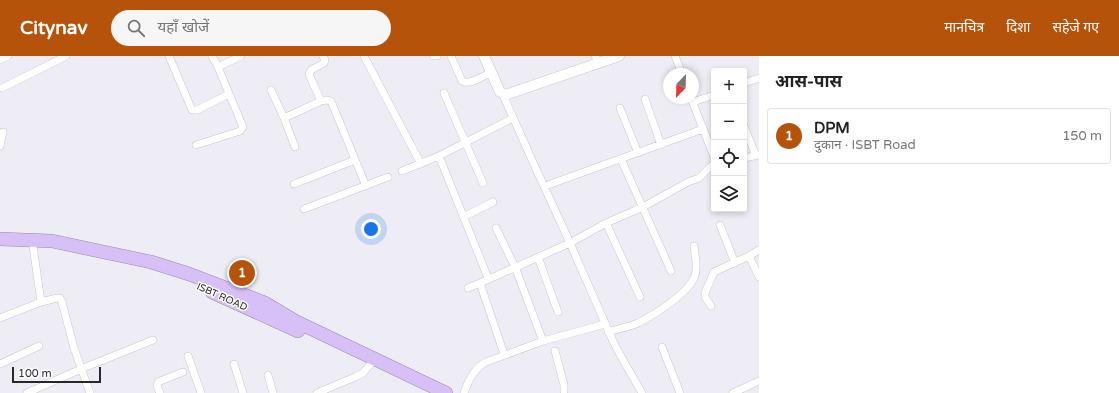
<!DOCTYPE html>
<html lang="hi">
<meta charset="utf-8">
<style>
:root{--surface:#fff;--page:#f6f6f6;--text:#222;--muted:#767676;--line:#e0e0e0;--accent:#b45309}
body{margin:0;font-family:"Varela Round","Noto Sans Devanagari",sans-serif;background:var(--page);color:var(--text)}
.controls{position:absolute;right:12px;top:12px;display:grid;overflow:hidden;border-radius:4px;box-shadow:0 2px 6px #0003}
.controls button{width:36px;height:36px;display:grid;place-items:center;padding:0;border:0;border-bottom:1px solid var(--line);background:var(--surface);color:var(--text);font:20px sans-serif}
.compass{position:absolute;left:663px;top:12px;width:36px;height:36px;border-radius:50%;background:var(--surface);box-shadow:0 2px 6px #0003;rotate:203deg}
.scale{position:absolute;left:12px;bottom:10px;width:89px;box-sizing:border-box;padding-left:4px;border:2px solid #28282a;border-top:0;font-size:11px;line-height:14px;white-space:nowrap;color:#28282a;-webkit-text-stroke:3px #fff;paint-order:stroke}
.you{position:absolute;left:371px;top:173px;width:14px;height:14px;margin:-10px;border:3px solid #fff;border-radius:50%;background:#1a73e8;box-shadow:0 0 0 6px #1a73e833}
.badge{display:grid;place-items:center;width:26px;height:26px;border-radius:50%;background:var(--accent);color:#fff;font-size:13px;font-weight:700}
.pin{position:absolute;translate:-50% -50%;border:2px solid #fff;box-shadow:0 1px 4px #0006}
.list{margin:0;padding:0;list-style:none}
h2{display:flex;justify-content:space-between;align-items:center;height:52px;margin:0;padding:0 16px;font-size:17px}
h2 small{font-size:13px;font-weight:400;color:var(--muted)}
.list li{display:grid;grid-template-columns:26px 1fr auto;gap:12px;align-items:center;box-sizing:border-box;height:56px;margin:0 8px 8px;padding:0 8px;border:1px solid var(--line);border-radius:4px}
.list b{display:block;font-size:15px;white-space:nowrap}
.list p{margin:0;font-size:13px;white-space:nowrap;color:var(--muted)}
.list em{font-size:13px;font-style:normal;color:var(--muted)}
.icon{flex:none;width:22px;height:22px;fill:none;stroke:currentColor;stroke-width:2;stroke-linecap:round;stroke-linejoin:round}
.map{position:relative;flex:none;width:759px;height:337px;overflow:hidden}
header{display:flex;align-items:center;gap:24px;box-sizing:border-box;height:56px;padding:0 20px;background:var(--accent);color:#fff}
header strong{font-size:19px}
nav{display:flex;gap:22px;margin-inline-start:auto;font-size:14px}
.search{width:280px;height:36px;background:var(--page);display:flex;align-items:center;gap:10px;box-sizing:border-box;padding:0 14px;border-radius:22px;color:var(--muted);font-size:15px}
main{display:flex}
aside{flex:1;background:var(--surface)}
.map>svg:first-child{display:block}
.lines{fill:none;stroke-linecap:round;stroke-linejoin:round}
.street-casing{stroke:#c7c6cd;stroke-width:8}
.secondary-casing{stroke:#c7c6cd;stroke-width:11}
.highway-casing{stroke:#9a8baf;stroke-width:14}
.street{stroke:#fff;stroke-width:7}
.secondary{stroke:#fff;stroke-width:10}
.highway{stroke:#d7c0f6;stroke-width:13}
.labels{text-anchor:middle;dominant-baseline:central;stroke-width:3;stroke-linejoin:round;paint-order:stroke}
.street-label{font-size:10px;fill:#28282a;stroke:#fff}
</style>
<header>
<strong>Citynav</strong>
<div class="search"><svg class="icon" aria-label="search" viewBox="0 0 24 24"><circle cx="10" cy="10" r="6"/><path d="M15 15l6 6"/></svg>यहाँ खोजें</div>
<nav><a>मानचित्र</a><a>दिशा</a><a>सहेजे गए</a></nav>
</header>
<main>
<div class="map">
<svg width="759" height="337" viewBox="0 0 759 337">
<rect width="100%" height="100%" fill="#eeedf5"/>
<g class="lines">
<g class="street-casing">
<path id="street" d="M169 0 192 54H197L229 38
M364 0 421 108
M433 0H437
M451 0 462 25C470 30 483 20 491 16
M595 0 599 7
M675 0 682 18
M0 4 8 0
M218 11 241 0
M744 27 759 22
M2 32 66 0
M271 34 284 62
M444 37 483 127
M503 39 532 104 570 187 612 283C621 302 632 319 642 337
M691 42 714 101
M645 43 661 89
M321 45 309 18 311 14 324 7 325 4 323 0
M693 46 714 39
M620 52 638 97
M744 70 756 100
M196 89 240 75 243 71 218 11 212 0
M0 90 3 76
M295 91 284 62 321 45 326 44 331 45 366 130
M439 100 488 222
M744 102 759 99
M621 103 671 215
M402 115 439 100 513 62
M294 128 355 104
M545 130 703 73
M304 153 388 121
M463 161 493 146
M606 167 640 241
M720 169 735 207
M496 172 515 211 543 285
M33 190 41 246 57 242H60L62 246 74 292 90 337
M749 200 759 194
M538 201 558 256
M468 232 480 227
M711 250 705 241V237L714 216 749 200 759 221
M0 262 41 246
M608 276C618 273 629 271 638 267 654 259 689 237 695 220 698 210 695 200 694 190
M662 291 680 337
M555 295 564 329V335
M504 298 480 227 570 187 606 167 643 151 688 126 699 122 710 111 714 108
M188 300 201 337
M0 308 39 290
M234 308 243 337
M268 319 273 337
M27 337 81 313 153 284
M160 337 157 330 158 326 183 316
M317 337 355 321 363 317 375 303
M464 337C468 325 474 312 486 306L543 285 605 268
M733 337 759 325"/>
</g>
<g class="secondary-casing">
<path id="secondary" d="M484 0 500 36 505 39 619 0"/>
</g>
<g class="highway-casing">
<path id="highway" d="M0 183 52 185 151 206 189 218 265 247 295 265 446 337
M212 236 298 275"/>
</g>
<use href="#street" class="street"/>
<use href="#secondary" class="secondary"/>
<use href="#highway" class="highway"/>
</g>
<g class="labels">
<g class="street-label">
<text transform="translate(222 241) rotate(24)">ISBT ROAD</text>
</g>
</g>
</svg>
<div class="controls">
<button>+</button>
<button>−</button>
<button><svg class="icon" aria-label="locate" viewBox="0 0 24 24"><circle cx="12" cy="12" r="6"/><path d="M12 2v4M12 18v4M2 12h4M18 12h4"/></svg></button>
<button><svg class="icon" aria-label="layers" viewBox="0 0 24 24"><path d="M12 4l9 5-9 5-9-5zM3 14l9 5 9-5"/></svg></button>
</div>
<svg class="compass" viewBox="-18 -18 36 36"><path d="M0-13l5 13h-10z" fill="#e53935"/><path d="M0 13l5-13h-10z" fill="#767676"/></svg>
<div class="scale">100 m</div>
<div class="you"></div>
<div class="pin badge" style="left:242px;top:217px">1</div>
</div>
<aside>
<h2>आस-पास<small></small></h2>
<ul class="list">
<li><span class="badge">1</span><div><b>DPM</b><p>दुकान · ISBT Road</p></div><em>150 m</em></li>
</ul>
</aside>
</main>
